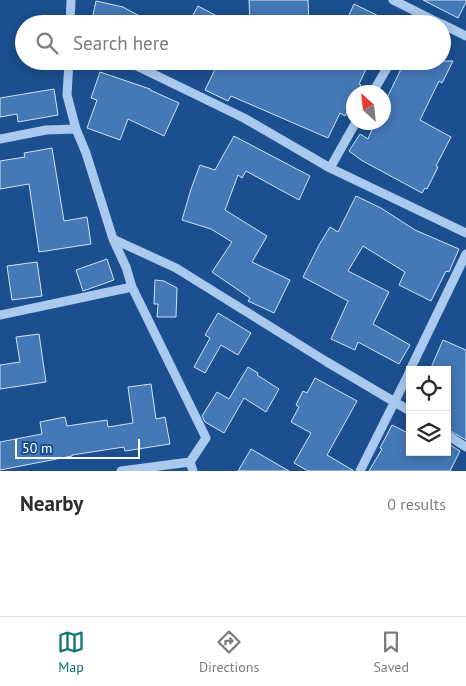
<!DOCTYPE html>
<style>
:root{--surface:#fff;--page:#f7f7f7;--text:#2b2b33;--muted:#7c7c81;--line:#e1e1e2;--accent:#0f766e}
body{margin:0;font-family:"PT Sans",sans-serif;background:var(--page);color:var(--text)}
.controls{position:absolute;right:15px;bottom:15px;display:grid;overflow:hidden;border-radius:0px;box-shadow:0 2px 12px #0003}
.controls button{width:45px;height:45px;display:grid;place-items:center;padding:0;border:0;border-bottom:1px solid var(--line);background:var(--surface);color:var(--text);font:25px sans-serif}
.compass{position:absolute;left:346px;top:85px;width:45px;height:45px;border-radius:50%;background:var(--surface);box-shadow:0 2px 12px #0003;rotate:333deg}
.scale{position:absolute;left:15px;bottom:12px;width:125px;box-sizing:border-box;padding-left:5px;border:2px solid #fff;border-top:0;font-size:14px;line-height:18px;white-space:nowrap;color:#fff;-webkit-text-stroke:4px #1b4f8f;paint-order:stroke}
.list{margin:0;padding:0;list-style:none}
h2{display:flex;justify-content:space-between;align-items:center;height:65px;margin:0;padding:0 20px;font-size:21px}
h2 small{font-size:16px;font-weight:400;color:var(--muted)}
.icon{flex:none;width:28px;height:28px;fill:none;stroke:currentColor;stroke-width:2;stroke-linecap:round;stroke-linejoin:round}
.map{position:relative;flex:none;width:466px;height:471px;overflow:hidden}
.search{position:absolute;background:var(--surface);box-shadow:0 2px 12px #0003;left:15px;right:15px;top:15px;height:55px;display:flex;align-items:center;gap:12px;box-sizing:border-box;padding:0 18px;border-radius:28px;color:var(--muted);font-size:19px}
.sheet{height:145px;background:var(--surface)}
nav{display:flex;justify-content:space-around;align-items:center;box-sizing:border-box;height:70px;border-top:1px solid var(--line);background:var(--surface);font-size:14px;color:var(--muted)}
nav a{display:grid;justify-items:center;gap:2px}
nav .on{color:var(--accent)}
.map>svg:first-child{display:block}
.building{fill:#4478b7;stroke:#cfe3fa}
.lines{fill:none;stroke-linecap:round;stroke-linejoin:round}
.minor{stroke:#a9c9ee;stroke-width:9}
</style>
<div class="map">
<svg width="466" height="471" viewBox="0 0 466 471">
<rect width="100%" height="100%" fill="#1b4f8f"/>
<path class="building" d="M249 0H308L309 24H250Z
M423 0H466V2L458 18Z
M96 1 123 7 154 24H91Z
M354 4 395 24H345Z
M198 6 232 24H188Z
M219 61H293L306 68 309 61H370L359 84 361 85 357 92H354V100L345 116 340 113 328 138 231 96 228 101 205 90Z
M405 61H453L442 83 439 81 420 120 451 137 436 166 438 167 427 189 425 188 422 193 361 160 349 151 360 134 368 139 375 122H384V104Z
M100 72 150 89V90L179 103 164 136 128 119 120 140 87 128 97 100 91 98Z
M54 89 58 115 18 122 17 114 0 117V98Z
M234 136 310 176 299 200 246 171 242 178 238 175 225 210 267 236 252 262 290 280 274 313 248 301 250 298 212 272 232 242 211 229 182 220 191 189 200 165 215 170Z
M52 148 64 221 87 217 91 244 39 252 29 184 0 189V161L25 157 24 153Z
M356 196 381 208 415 230 459 249 449 272 446 271 431 301 399 285 405 272 363 246 348 271 389 292 373 324 410 345 399 364 358 342 355 350 331 339 348 301 303 277 319 245 330 227 338 232Z
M107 259 114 280 83 291 76 270Z
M37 262 42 296 12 300 7 266Z
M155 280 164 281 177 288 176 317H157L158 304H154Z
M218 313 251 333 238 355 221 345 205 373 194 367 210 338 205 335Z
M39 334 46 382 0 389V365L20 362 16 337Z
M443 340 466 350V440L447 429V370H430Z
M248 367 258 373 257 375 279 389 266 412 244 398 224 433 205 422 202 416 217 392 229 399Z
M315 378 357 401 327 455 354 471H308L294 463 311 433 291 422 299 407 296 405 303 391 307 393Z
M151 384 156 419 165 417 170 444 125 451 124 447 72 455V456L0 470V442L42 434 40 422 65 417 67 426 107 420 108 427 133 423 128 387Z
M392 425 410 434V452H447V443L460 451 450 471H369L382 449 380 448Z
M251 449 289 471H238Z"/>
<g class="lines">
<path class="minor" d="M393 0 441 24
M70 24 71 0
M412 24 419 13
M442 24 466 36
M69 61 67 95 76 129 86 153 113 239 126 267 132 287 206 438 190 462 193 471
M125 61 143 69 244 118 330 168 466 233
M373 92 391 61
M0 139 46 130 76 129
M330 168 356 122
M113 239 176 268 327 362 410 411
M0 315 132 287
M410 370 466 254
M447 435 466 447
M121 471 190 462
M360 471 410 371"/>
</g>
</svg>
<div class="controls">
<button><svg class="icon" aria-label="locate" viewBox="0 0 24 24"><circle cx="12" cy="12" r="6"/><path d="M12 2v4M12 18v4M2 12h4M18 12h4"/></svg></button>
<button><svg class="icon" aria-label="layers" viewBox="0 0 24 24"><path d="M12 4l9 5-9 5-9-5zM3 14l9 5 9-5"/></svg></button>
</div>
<svg class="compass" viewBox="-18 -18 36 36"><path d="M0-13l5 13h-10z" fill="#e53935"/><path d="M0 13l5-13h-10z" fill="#7c7c81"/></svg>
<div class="scale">50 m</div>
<div class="search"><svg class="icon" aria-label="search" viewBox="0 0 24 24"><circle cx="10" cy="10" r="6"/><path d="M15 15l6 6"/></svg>Search here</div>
</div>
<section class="sheet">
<h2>Nearby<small>0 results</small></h2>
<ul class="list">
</ul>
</section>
<nav>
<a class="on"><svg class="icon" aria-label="map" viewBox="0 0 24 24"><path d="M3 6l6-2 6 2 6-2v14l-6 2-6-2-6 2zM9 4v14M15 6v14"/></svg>Map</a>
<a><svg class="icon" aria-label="directions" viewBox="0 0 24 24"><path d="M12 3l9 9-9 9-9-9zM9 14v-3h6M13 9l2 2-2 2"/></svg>Directions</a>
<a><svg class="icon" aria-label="saved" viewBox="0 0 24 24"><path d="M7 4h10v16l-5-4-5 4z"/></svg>Saved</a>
</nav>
